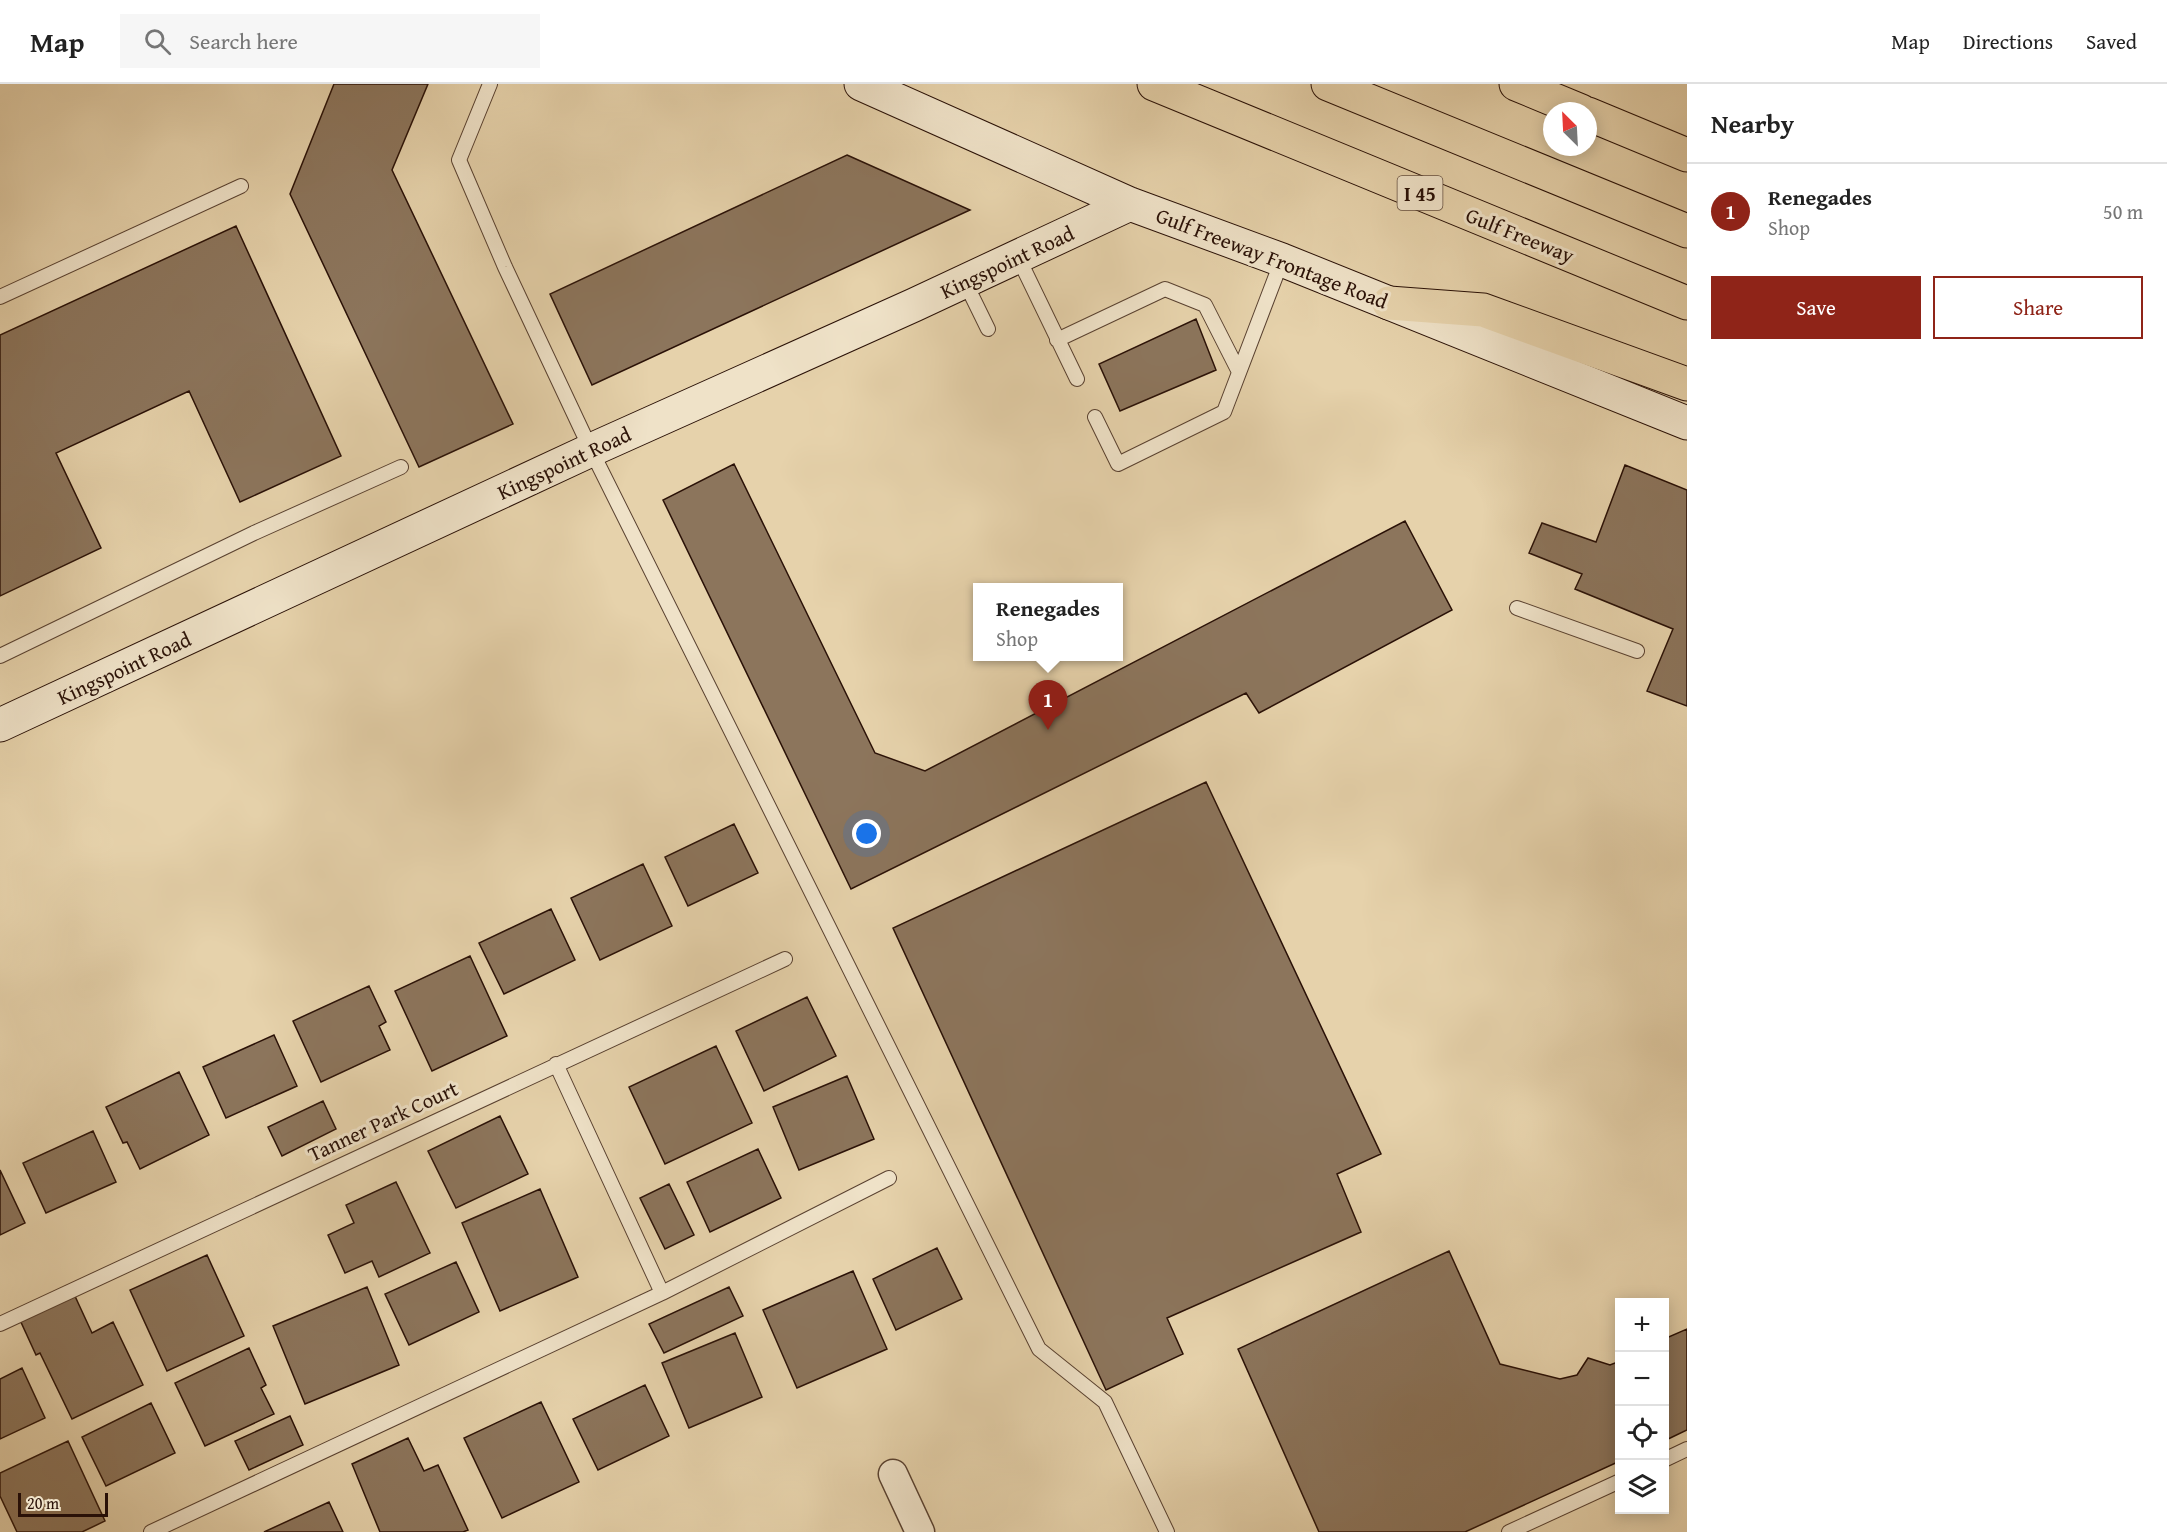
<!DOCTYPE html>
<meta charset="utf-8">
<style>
:root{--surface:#fff;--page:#f6f6f6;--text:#222;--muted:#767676;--line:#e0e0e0;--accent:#8f2418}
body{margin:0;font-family:"Gentium Book Plus",serif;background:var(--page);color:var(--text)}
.controls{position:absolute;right:18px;bottom:18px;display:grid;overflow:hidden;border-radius:0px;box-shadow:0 3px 15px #0003}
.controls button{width:54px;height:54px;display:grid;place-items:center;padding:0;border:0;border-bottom:2px solid var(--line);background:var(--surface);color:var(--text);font:30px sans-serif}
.compass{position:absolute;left:1543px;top:18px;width:54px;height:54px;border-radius:50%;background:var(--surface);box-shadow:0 3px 15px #0003;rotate:336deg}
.scale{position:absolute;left:18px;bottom:15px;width:90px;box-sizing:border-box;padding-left:6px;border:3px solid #2a1107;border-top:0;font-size:16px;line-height:21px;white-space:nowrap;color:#2a1107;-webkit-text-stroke:4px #efe2c8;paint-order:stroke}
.you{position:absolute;left:867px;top:750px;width:21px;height:21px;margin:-15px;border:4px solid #fff;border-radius:50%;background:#1a73e8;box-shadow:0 0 0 9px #1a73e833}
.badge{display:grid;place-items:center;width:39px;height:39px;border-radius:50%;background:var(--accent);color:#fff;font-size:20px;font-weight:700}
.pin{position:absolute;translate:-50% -50px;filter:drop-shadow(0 2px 3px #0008)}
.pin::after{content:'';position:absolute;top:32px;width:21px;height:18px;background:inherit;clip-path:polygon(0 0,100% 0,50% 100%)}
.popup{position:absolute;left:973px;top:499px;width:150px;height:78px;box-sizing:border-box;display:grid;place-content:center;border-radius:0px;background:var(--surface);filter:drop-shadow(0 2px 4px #0005);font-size:20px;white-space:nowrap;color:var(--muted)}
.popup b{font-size:22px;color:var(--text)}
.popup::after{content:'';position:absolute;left:50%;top:100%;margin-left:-12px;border:12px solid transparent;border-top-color:var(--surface)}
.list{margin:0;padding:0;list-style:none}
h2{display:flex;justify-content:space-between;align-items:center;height:78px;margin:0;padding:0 24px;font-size:26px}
h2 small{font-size:20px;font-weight:400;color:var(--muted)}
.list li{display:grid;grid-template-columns:39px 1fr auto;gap:18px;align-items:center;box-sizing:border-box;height:96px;padding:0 24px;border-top:2px solid var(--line)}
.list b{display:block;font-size:22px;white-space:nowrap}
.list p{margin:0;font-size:20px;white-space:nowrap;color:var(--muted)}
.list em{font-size:20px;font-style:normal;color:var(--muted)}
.actions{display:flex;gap:12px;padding:18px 24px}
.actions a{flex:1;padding:14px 0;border:2px solid var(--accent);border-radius:0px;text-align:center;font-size:21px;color:var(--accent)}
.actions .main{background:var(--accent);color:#fff}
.icon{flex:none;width:33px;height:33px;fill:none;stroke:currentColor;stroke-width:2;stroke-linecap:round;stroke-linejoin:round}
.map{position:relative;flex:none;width:1687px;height:1448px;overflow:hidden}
header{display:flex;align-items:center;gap:36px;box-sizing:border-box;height:84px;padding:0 30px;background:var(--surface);border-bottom:2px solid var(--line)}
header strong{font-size:28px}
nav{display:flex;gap:33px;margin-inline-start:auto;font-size:21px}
.search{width:420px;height:54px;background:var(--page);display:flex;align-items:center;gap:15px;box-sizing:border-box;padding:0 21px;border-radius:0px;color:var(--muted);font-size:22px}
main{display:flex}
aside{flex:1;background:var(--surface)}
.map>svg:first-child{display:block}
.building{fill:#8c755c;stroke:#2a1107;stroke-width:1.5}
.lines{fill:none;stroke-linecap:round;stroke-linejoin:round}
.lane-casing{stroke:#594130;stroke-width:16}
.street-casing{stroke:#594130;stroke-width:31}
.secondary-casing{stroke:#2a1107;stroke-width:35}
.highway-casing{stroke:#2a1107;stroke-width:35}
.lane{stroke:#efe2c8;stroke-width:14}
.street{stroke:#efe2c8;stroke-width:28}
.secondary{stroke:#efe2c8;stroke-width:33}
.highway{stroke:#e6d2ab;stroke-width:33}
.labels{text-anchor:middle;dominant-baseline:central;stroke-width:6;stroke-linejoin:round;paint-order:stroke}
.shield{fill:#efe2c8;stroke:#655041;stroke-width:1.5}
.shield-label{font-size:20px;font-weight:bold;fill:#2a1107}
.street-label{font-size:21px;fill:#2a1107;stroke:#efe2c8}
</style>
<header>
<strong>Map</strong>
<div class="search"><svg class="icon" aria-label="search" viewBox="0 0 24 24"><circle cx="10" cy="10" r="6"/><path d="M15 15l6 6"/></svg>Search here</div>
<nav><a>Map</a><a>Directions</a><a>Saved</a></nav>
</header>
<main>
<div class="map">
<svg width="1687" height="1448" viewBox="0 0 1687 1448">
<rect width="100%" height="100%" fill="#e6d2ab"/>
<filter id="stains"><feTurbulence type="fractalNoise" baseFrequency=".00333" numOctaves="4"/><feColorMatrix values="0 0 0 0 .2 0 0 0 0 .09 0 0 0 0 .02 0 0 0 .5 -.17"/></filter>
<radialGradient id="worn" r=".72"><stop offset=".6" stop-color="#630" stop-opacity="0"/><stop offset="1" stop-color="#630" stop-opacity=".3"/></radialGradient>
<path class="building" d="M334 0H428L392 86 513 340 419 383 290 110Z
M847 71 970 126 592 301 550 210Z
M236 142 341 372 240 418 189 307 56 369 101 464 0 512V251Z
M1196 235 1216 286 1120 327 1099 280Z
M734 380 875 669 925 687 1405 437 1452 526 1259 629 1246 609 851 805 663 416Z
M1625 381 1687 406V622L1647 607 1673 545 1575 505 1582 490 1529 469 1542 439 1596 458Z
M1206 698 1381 1070 1337 1090 1361 1148 1167 1234 1183 1270 1106 1306 893 844Z
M734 740 758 789 688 822 665 773Z
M643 780 672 842 600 876 571 814Z
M551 825 575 876 504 910 479 859Z
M470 872 507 952 432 987 395 907Z
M369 902 386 938 379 942 390 966 321 998 293 937Z
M807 913 836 972 764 1007 736 947Z
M274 951 297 1002 226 1034 203 983Z
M716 962 752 1039 665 1080 629 1003Z
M179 988 209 1051 140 1085 127 1058 123 1059 106 1023Z
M847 992 874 1055 799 1086 773 1023Z
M323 1017 336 1045 282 1072 268 1043Z
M500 1032 528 1090 456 1124 428 1067Z
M93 1047 116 1098 46 1129 23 1079Z
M758 1065 781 1114 710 1148 687 1098Z
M0 1086 25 1139 0 1151Z
M396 1098 430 1169 379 1193 372 1177 345 1189 328 1151 354 1139 346 1121Z
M669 1100 694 1151 665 1165 640 1114Z
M540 1105 578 1193 500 1227 462 1139Z
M937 1164 962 1215 896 1246 873 1195Z
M1449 1167 1500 1280 1560 1295 1577 1291 1588 1274 1610 1281 1620 1277V1377L1465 1448H1319L1238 1265Z
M207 1171 244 1252 167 1287 130 1206Z
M456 1178 479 1228 409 1261 385 1210Z
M853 1187 887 1265 797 1304 763 1226Z
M367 1203 399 1281 305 1320 273 1242Z
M729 1203 743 1232 664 1269 649 1240Z
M74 1210 92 1249 113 1238 143 1301 72 1335 40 1269 36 1271 20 1236Z
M1687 1245V1346L1664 1357V1255Z
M735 1249 762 1313 689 1344 662 1279Z
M249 1264 266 1301 261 1304 274 1330 205 1362 175 1299Z
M22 1284 45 1334 0 1355V1295Z
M645 1301 669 1352 598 1386 573 1335Z
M541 1318 579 1398 502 1434 464 1354Z
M151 1319 175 1369 106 1402 82 1353Z
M290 1332 303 1361 249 1386 235 1357Z
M408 1354 424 1387 438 1381 468 1446 463 1448H380L352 1380Z
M68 1357 105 1437 82 1448H17L0 1412V1389Z
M329 1418 343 1448H264Z"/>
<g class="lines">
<g class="lane-casing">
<path id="lane" d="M490 0 459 76 505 183 591 366 1039 1265 1105 1318 1167 1448
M1018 173 1077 295
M965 198 988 245
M0 213 241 102
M1057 256 1165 205 1205 221 1239 288
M1095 333 1118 380 1224 328 1282 176
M1517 524 1637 567
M0 572 254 449 401 383
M556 980 662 1209
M0 1240 785 875
M1664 1376 1687 1365
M151 1448 662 1209 889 1094
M1509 1448 1620 1397"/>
</g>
<g class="street-casing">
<path id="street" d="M893 1390 920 1448"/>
</g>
<g class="secondary-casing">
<path id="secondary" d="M861 0 1130 120 1282 176 1687 339
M0 641 591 366 914 221 1130 120"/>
</g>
<g class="highway-casing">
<path id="highway" d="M1154 0 1687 219
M1328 0 1687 147
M1516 0 1581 27
M1588 30 1687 71
M1389 219 1483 226 1687 300"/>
</g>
<use href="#lane" class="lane"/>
<use href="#street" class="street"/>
<use href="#secondary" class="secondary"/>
<use href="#highway" class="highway"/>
</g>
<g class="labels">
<rect class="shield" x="1397.5" y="92" width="45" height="34" rx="4.5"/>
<g class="shield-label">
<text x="1420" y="109">I 45</text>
</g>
<g class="street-label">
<text transform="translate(1520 151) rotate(22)">Gulf Freeway</text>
<text transform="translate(1272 174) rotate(21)">Gulf Freeway Frontage Road</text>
<text transform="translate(1007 178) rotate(-25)">Kingspoint Road</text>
<text transform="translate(564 379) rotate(-25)">Kingspoint Road</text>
<text transform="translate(124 584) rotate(-25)">Kingspoint Road</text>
<text transform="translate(383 1037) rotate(-25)">Tanner Park Court</text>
</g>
</g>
<rect width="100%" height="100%" filter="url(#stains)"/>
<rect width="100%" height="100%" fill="url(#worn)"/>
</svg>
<div class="controls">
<button>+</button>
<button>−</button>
<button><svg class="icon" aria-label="locate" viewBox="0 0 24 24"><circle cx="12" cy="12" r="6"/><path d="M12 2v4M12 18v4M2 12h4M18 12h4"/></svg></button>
<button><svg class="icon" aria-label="layers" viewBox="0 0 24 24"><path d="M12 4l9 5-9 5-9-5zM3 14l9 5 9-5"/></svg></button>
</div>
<svg class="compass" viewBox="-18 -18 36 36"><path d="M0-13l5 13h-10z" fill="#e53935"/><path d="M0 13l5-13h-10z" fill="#767676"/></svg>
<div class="scale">20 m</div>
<div class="you"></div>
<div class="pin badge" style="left:1048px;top:646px">1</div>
<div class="popup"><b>Renegades</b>Shop</div>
</div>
<aside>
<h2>Nearby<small></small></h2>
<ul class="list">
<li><span class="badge">1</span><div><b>Renegades</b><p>Shop</p></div><em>50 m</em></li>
</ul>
<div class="actions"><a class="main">Save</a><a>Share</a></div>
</aside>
</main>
